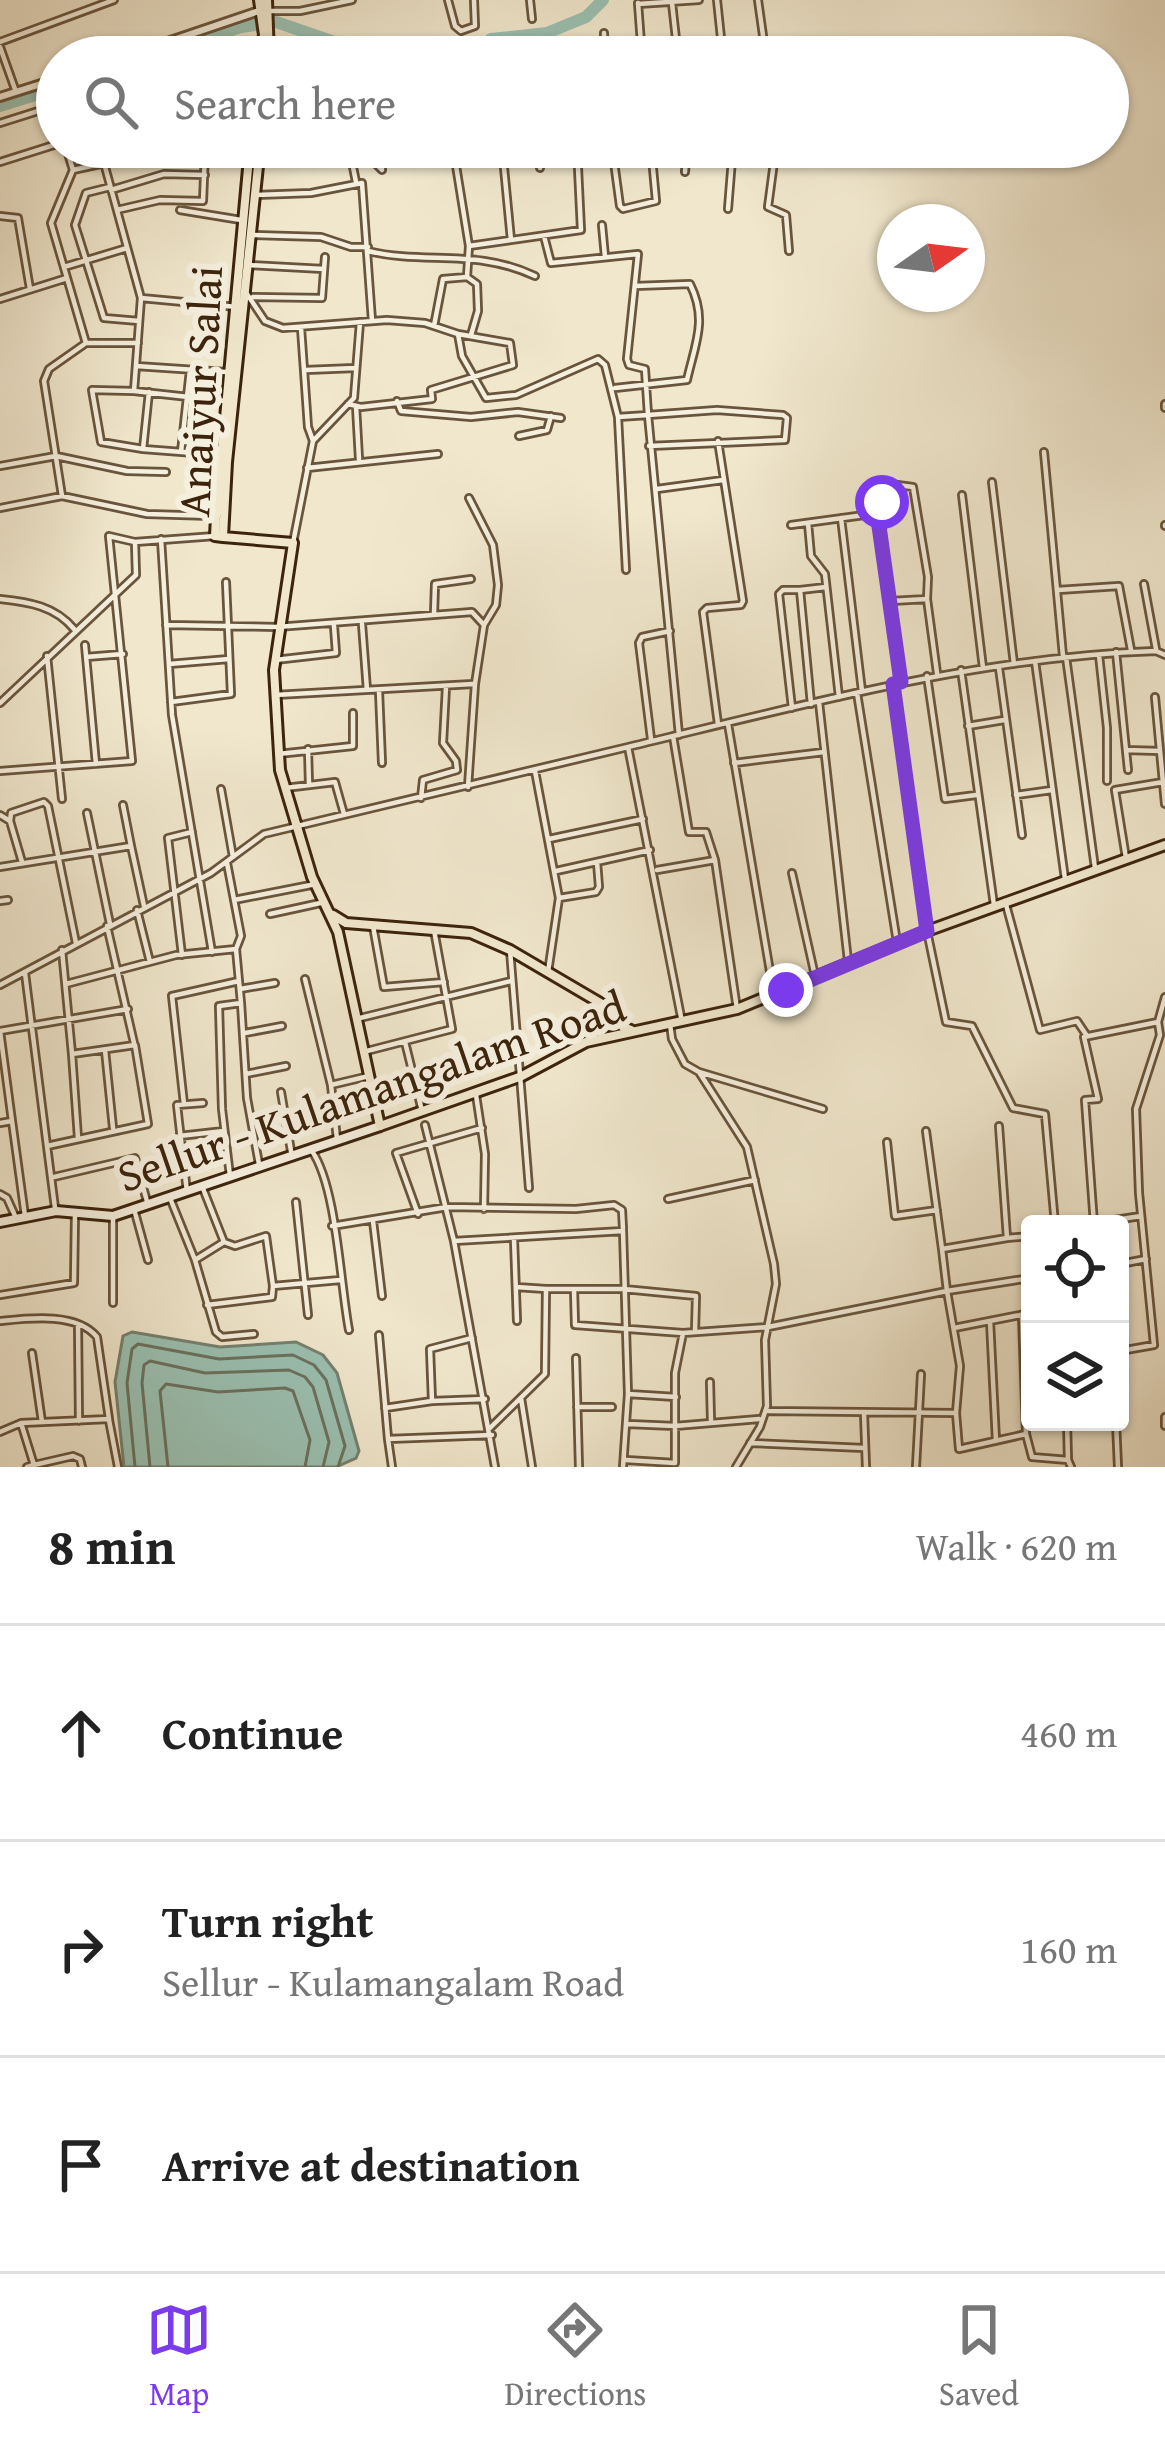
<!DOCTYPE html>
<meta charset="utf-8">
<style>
:root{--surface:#fff;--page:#f2f2f2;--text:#222;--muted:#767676;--line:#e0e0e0;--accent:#7c3aed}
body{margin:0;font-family:"Gentium Book Plus",serif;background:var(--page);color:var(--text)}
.controls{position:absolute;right:36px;bottom:36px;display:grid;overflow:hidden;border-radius:12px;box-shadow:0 3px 9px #0004}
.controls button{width:108px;height:108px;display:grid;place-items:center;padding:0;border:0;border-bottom:3px solid var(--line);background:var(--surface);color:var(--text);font:60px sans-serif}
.compass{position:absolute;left:877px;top:204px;width:108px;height:108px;border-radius:50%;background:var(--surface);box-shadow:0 3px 9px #0004;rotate:76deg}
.stop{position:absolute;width:36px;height:36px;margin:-27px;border:9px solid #7c3aed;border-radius:50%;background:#fff}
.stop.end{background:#7c3aed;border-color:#fff;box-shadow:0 3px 12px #0008}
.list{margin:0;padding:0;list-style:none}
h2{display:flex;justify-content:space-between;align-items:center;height:156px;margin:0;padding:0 48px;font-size:51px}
h2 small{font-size:39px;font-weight:400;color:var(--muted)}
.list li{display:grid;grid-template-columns:78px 1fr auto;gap:36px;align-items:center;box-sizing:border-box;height:216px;padding:0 48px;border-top:3px solid var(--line)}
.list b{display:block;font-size:45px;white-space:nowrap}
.list p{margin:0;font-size:39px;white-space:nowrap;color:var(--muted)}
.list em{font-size:39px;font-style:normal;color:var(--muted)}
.icon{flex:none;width:66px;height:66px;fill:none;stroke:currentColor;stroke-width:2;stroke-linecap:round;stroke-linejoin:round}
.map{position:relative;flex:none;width:1165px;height:1467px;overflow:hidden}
.search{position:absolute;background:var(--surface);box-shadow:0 3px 9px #0004;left:36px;right:36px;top:36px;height:132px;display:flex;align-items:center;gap:30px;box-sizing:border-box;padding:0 42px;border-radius:66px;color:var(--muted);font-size:45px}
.sheet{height:804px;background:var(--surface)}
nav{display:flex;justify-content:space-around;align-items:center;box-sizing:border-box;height:168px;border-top:3px solid var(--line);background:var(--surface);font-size:33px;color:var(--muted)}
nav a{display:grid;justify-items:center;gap:6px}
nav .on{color:var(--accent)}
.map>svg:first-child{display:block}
.water{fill:#9bc1b2;stroke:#758270;stroke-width:3}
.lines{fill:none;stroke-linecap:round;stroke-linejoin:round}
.shore{stroke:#6c725f;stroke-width:3}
.river{stroke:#9bc1b2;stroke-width:12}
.minor-casing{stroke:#69553c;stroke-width:10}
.tertiary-casing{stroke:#69553c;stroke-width:12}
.secondary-casing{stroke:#3c240c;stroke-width:14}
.primary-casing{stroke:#3c240c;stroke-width:14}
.minor{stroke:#f5efde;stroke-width:4.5}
.tertiary{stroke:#f5efde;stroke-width:6}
.secondary{stroke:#f5efde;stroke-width:8}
.primary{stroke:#f0e7cd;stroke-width:8}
.route{stroke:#7c3aed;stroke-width:15}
.labels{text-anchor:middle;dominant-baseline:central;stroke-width:12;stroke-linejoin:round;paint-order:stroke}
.street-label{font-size:45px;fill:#3c240c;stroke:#f5efde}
</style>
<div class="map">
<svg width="1165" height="1467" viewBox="0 0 1165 1467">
<rect width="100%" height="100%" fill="#f0e7cd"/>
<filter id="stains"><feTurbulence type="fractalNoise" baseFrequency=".00167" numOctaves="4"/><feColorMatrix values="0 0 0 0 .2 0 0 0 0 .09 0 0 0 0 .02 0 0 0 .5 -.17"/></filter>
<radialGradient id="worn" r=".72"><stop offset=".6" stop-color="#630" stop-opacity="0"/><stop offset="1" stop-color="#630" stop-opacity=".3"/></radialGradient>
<path class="water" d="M132 1332 220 1347 296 1342 323 1355 337 1373 359 1451 356 1458 336 1467H124L115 1382 123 1336Z"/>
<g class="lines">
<path class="shore" d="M135 1467 127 1383 132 1349 138 1344 219 1359 293 1355 314 1365 326 1380 345 1446 338 1467
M150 1467 142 1383 144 1365 150 1361 205 1373 289 1370 305 1377 313 1387 329 1442 323 1467
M168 1467 160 1391 166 1384 218 1392 285 1388 293 1391 310 1440 305 1467"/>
<path class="river" d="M150 57 241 27 276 22 358 50 377 43 398 42 424 57
M469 57 491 39 547 33 586 17 603 0
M0 106 57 88"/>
<g class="minor-casing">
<path id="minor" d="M448 0 455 26 461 31 475 26 474 0
M530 0 532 19
M717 0 723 57
M758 0 766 57
M638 3 642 57
M672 3 678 57
M638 4 699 0
M268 11H300L352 0
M604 33 605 57
M0 42 114 0
M0 47 16 92
M375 53V57
M568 55 569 57
M207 57 263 39
M0 123 57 105
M101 147 106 163
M349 147 356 182
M359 147 382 170 381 147
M419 147V152
M502 147 511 240
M538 147 540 168
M612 147 620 206 623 209 656 201 651 147
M776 147 768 207 786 215 789 251
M0 162 57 144
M104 163 141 298 134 391 225 401
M73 170 159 151 248 157
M685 172 687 147
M110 187 86 193 75 225 104 318 139 321
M111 190 164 174 205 175
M256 195 311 193 362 183 372 321
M728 209 733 147
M117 210 160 200 203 201 205 152
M180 210 241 220
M0 216 18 218 30 289
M602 225 605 257
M251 235 321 237 351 247H368
M544 236 551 263 638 254 627 359 629 365 645 369 648 415 717 410 783 415 787 418 785 440 649 446
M469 246 581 230 577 147
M368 251C425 265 476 248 535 276
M248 265 324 269
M64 267 127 248
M467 277 477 284 478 311 471 335
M247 294 265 321 283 328 387 320 425 323 458 334 462 356 486 398 516 395 598 359 605 365 618 417 648 415 679 735
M253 297 322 298 325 257
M141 298 237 307
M0 299 67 278
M434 326 443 279 467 277 469 246 453 147
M301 328 308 427 313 441
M86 343H138
M136 366 226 372
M306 370 355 368
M615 388 687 380C695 344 708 320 690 284L635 286
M134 391 92 390 101 442 143 449 221 455
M397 401 401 411 471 417 518 412 561 418
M348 404 361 407 432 399 431 390 513 365 510 343 458 334
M1165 404V408
M356 406 359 459
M618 417 626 570
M519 436 547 430 551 416
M143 449 149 392
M181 452 190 370
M1044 452 1063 656
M0 466 56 456 127 471 166 472
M307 468 438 454
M992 482 1014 664
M657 489 723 480
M962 495 983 668
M62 496 44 381 49 369 86 343 51 223 73 170 66 147
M0 508 62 496 147 514 213 516
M876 512 890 484 913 487 928 577 927 599
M841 518 862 691
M808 523 811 556 825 574 839 697
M791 525 879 513 901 682
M1165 525V526
M161 539 172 715 212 952
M293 543 313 441 354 398 360 322
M1144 584 1156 649
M1058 590 1119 586 1131 650
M0 599C29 602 55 606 74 629
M891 601 927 599 937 673
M434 614 435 584 471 579
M362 624 367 690
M166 625 277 627 472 612 484 625
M85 645 96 764
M1116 652 1128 770
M1099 655 1107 728V781
M47 656 62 799
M86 657 123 654
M1066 657 1095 868
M275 660 336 653 334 626
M1035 661 1065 879
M169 664 229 659
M999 668 1022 835
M961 670 994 905
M927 676 945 799 976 795
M894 684 927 931 946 1022 972 1026 1013 1108 1045 1114 1055 1224
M379 691 382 763
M857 693 897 942
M275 695 473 684
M1155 697 1165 804
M171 702 231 694 226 582
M819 702 848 961
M0 703 136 575 135 542 215 536
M811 704 800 590 826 587
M792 708 779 594 783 590H800
M718 724 703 612 707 608 741 605 743 601 718 441
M728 724 774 995
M968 726 1004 720
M673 736 689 832H706L715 860
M651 739 639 643 642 637 670 631
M628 747C803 705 976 657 1156 651L1165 655
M308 749 309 784
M1126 750 1160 751
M278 754 353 746V713
M734 763 824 752
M0 771 132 761 109 536 135 542
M535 771 559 898 548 972
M468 787 475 684 484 625 496 605 498 585 493 545 469 498
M285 788 335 782 344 814
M221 789 233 857
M1016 795 1052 790
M421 798 423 780 457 770 456 761 443 743 446 687
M123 805 131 846
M87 813 110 924
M0 815 10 821 22 862
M10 821 11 813 44 802 48 806 76 943
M549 839 643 819
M1126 858 1115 790 1163 782
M227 863 241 936 236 949 241 1003 219 1006 222 1109 230 1176
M0 867 131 846 144 906
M657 870 715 860 737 1009
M556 871 650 850
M792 873 815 976
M559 898 596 892 599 887 597 862
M234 900 316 884
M0 901 8 900
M1005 901 1040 1030 1077 1021 1087 1036
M137 910 150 962
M270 914 325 902
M107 926 134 1043
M373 926 384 987 444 982
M510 950 529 1188
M182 955 168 838 192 832
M25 973 47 1146
M305 979 331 1085 369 1076
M66 984 176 955 236 949
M0 985 211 873 264 834 628 747 682 1022
M240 989 275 983
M241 1003 247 1098 259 1164
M356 1019 511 981
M670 1024 672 1039 685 1064 699 1072 747 1147 774 1264 776 1284 765 1340 767 1406 760 1427 736 1467
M0 1031 128 1009
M0 1031 12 1121 0 1123
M245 1033 282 1026
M405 1042 422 1111
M105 1050 113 1128
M363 1052 452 1029 434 930
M72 1054 78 1138
M699 1072 823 1109
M246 1074 286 1066
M331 1085 337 1139
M281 1092 292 1157
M476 1095 485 1154 484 1209
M184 1104 172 996 239 981
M12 1121 25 1216
M425 1125 454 1241 495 1467
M999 1126 1007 1238 942 1249 947 1291 1030 1278
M926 1131 942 1249
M179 1136 224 1131
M887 1142 895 1216 937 1210
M312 1151C337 1188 340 1283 349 1330
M54 1177 135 1158 148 1205
M187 1192 177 1105 203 1103
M0 1194 7 1198 16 1218
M170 1198 195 1260 216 1332 222 1337 254 1334
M668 1199 755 1180
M296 1202 308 1315
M55 1208 47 1146 148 1124 135 1045 72 1054 62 950
M134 1209 148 1260
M418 1214 396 1153 482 1128
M373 1221 382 1296
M1088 1224 1141 1216
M1094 1224 1085 1100 1098 1099 1084 1037 1158 1022 1165 997
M332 1226 447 1207 576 1209 614 1205 622 1210 623 1229
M1007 1238 1030 1236
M514 1239 517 1321
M454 1241 623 1231 628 1394 623 1467
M224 1242 235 1246 266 1236 273 1286 340 1280
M195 1260 224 1242 202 1186
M1120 1264 1146 1259
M516 1287 546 1289
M574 1289 575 1325 683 1333 768 1327 947 1291 960 1366 956 1413
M0 1295 74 1283 75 1214
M113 1303V1216
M207 1305 272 1297 273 1286
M1022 1315 1026 1434 1032 1457 1068 1460 1071 1467
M0 1321C29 1318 77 1312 97 1337L109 1419 21 1423
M990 1321 996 1441
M78 1324 79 1421
M954 1328 1030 1313
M379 1335 388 1439
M1120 1351 1154 1345 1139 1193 1136 1109 1160 1035 1158 1022
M32 1353 42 1422
M576 1358 579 1467
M710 1382 711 1421
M628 1394 676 1397
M521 1398 532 1467
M432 1401 485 1399
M577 1407H612
M385 1408 432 1401 430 1349 472 1338
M768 1411 956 1413 959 1449 1026 1434
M864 1413 866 1467
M1165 1417V1426
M109 1420 118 1467
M1067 1422 1068 1460
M1116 1422 1118 1467
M628 1424 675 1426 759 1419
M490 1428 545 1374 546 1289H624L696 1296 695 1332
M0 1432 21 1423 34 1465 27 1467
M750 1443 864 1448
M626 1460 675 1463V1373L683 1333
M34 1465 73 1456 80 1459 82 1467
M392 1467 388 1439 492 1435
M916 1467 921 1374"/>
</g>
<g class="tertiary-casing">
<path id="tertiary" d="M123 57 262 10
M0 97 57 79"/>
</g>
<g class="secondary-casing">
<path id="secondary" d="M0 1222 56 1211 113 1216 380 1126"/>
</g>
<g class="primary-casing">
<path id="primary" d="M259 0 264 35 260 57
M267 0 269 57
M223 537 293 543 274 670 280 770 312 877 338 932 380 1126 522 1076 586 1042 737 1009 927 931 1165 845
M223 537 215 536 216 516 250 147
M223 537 227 462 260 147
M333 915 346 923 471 933 510 950 619 1014 623 1027 631 1030"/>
</g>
<use href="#minor" class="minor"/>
<use href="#tertiary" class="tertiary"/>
<use href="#secondary" class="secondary"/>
<use href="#primary" class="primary"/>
</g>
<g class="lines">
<path class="route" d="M786 990 927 931 893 684 901 682 877 512 882 502"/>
</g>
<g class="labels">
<g class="street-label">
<text transform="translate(199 391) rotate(-87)">Anaiyur Salai</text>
<text transform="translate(371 1090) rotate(-19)">Sellur - Kulamangalam Road</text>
</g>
</g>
<rect width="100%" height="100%" filter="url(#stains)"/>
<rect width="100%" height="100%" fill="url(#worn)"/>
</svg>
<div class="controls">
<button><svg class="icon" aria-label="locate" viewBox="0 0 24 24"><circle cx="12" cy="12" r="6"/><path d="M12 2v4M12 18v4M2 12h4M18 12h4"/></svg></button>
<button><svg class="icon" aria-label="layers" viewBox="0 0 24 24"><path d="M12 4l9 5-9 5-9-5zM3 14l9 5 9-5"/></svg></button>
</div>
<svg class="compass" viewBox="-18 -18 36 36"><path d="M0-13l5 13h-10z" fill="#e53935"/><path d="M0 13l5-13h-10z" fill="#767676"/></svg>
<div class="stop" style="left:882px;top:502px"></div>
<div class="stop end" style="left:786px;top:990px"></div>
<div class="search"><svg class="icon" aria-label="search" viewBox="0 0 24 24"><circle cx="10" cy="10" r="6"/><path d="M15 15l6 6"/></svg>Search here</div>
</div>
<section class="sheet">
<h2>8 min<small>Walk · 620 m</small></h2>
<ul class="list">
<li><svg class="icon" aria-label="ahead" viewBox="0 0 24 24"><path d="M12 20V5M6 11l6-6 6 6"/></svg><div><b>Continue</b></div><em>460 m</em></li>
<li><svg class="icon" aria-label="right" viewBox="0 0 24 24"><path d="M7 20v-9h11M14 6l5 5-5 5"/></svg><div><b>Turn right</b><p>Sellur - Kulamangalam Road</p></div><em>160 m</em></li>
<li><svg class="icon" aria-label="arrive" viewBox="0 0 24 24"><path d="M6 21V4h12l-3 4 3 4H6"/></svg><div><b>Arrive at destination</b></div></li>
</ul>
</section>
<nav>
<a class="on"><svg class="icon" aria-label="map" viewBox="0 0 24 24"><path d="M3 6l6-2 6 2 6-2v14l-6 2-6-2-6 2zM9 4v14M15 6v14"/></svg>Map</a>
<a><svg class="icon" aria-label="directions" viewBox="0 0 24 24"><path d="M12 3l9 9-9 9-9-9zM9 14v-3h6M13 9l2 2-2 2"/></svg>Directions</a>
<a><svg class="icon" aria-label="saved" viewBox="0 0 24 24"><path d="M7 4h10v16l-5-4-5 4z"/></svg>Saved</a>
</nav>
